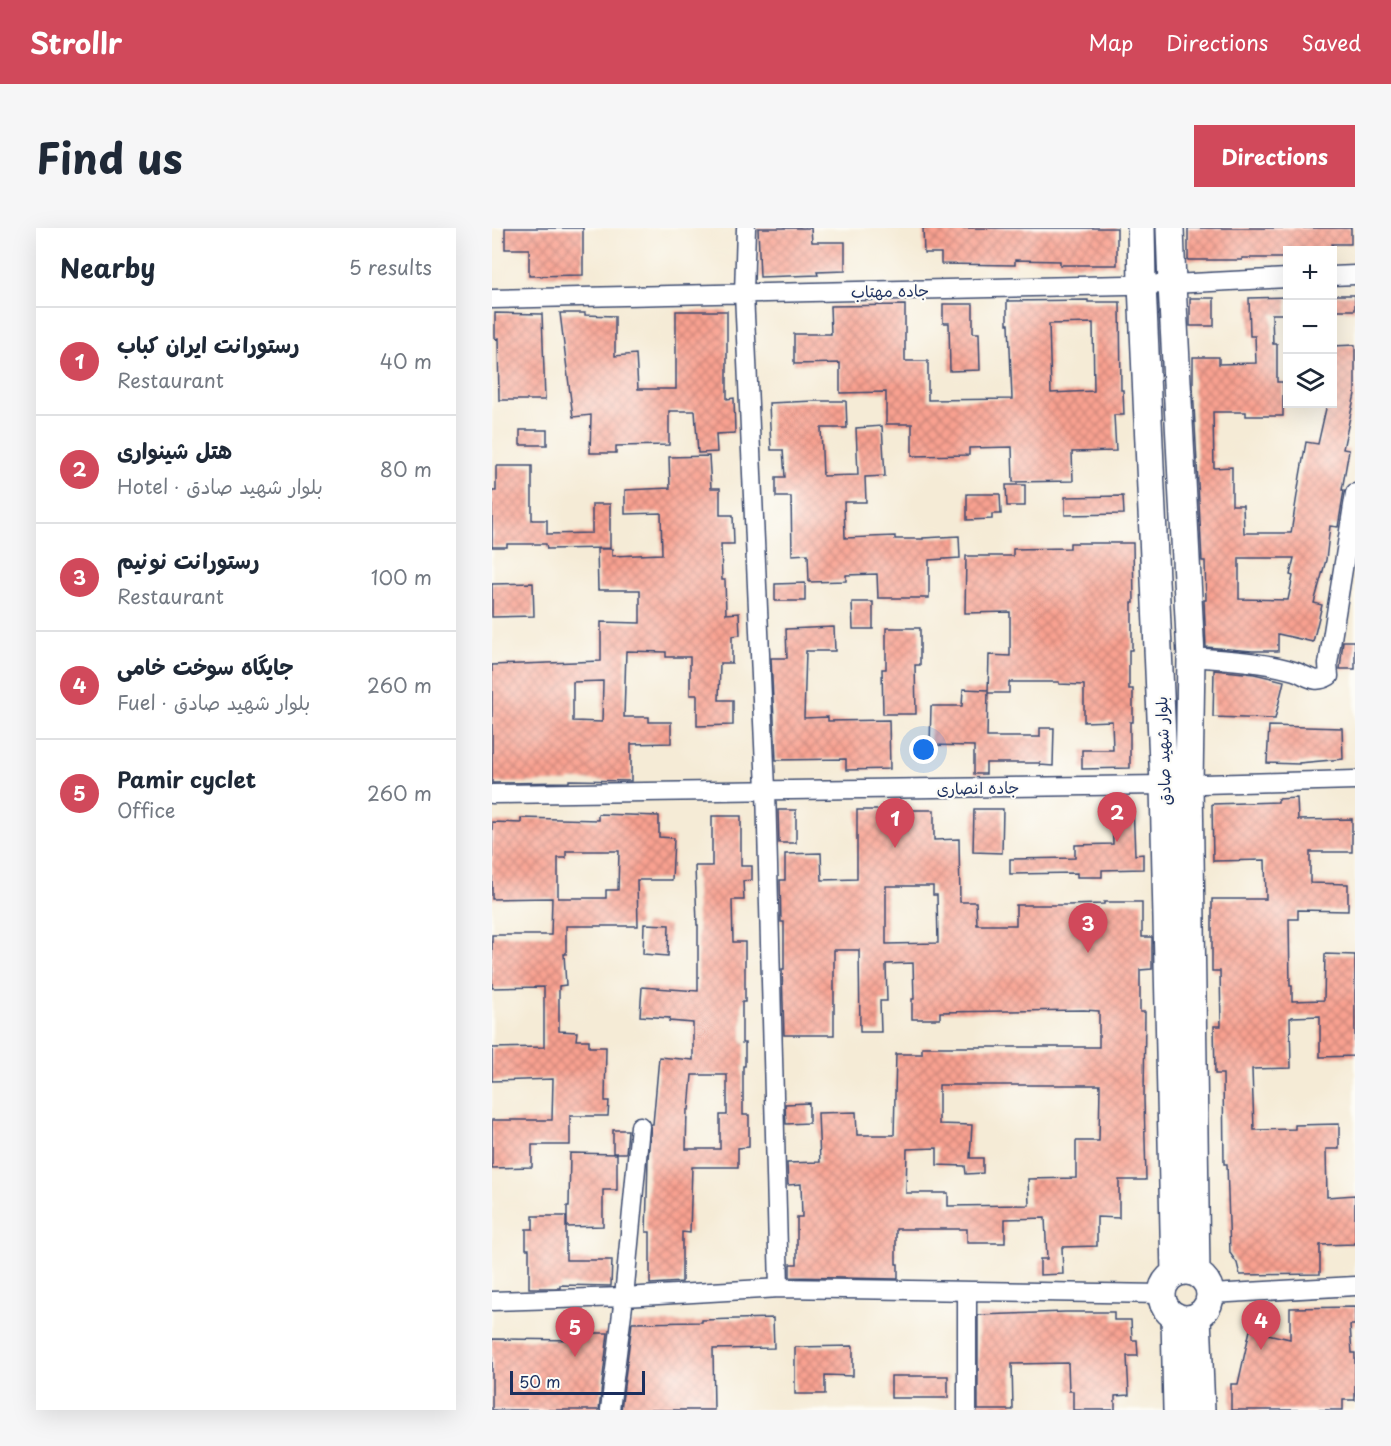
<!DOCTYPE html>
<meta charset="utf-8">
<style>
:root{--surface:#fff;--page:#f6f6f7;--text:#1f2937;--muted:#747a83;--line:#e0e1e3;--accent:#d1495b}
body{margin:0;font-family:"Playpen Sans","Playpen Sans Arabic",sans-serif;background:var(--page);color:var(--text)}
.controls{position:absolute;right:18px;top:18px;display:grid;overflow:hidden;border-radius:0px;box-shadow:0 6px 24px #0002}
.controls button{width:54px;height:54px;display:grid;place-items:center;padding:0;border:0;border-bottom:2px solid var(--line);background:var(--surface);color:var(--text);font:30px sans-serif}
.scale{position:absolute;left:18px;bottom:15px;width:135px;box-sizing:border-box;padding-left:6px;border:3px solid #1b2f5e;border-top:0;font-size:16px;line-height:21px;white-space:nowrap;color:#1b2f5e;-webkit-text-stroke:4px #fdfcf7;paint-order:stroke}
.you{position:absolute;left:432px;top:522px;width:21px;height:21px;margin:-15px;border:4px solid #fff;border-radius:50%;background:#1a73e8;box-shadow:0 0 0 9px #1a73e833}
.badge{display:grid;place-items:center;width:39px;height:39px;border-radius:50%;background:var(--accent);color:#fff;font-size:20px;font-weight:700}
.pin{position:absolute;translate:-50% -50px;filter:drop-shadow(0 2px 3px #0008)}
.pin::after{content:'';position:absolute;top:32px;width:21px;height:18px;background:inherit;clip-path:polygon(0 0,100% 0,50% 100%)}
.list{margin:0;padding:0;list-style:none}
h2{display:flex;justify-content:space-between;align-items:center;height:78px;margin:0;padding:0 24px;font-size:26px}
h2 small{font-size:20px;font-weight:400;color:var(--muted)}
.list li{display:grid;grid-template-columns:39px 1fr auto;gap:18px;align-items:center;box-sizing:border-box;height:108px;padding:0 24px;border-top:2px solid var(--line)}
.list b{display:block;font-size:22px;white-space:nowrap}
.list p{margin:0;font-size:20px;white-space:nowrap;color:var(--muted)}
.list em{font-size:20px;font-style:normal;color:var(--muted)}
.icon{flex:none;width:33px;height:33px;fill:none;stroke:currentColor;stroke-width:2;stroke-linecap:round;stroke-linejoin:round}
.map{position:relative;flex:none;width:863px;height:1182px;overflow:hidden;border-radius:0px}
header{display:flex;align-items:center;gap:36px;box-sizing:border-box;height:84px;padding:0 30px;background:var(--accent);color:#fff}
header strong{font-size:28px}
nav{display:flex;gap:33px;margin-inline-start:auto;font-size:21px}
.intro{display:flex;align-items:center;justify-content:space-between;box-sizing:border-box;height:144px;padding:0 36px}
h1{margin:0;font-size:42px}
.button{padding:15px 27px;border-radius:0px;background:var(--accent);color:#fff;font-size:21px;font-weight:700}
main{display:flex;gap:36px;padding:0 36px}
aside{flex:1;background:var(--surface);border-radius:0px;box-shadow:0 6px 24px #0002}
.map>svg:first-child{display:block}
.building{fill:url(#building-cross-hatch);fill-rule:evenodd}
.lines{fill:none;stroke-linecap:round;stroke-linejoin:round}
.minor-casing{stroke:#3c4b70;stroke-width:21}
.secondary-casing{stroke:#3c4b70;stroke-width:30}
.minor{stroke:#fff;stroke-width:18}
.secondary{stroke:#fff;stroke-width:27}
.labels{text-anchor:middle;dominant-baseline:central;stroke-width:4.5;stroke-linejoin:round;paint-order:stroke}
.street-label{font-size:16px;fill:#1b2f5e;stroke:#fdfcf7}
</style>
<header>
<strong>Strollr</strong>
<nav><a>Map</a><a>Directions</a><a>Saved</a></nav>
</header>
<div class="intro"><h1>Find us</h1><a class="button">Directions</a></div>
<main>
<aside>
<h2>Nearby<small>5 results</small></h2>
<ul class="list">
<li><span class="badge">1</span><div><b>رستورانت ایران کباب</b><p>Restaurant</p></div><em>40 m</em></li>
<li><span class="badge">2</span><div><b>هتل شینواری</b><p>Hotel · بلوار شهید صادق</p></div><em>80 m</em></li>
<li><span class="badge">3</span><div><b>رستورانت نونیم</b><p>Restaurant</p></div><em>100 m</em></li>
<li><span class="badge">4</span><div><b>جایگاه سوخت خامی</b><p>Fuel · بلوار شهید صادق</p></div><em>260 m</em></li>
<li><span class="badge">5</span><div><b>Pamir cyclet</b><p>Office</p></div><em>260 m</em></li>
</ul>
</aside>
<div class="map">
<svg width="863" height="1182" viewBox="0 0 863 1182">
<defs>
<pattern id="building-cross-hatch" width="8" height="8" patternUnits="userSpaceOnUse" patternTransform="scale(1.5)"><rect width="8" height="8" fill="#f9a190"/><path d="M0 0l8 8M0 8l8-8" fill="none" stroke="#c98479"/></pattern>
</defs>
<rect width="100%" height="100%" fill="#fdfcf7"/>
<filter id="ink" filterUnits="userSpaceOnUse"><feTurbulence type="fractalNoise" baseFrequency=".0167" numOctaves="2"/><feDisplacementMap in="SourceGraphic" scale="12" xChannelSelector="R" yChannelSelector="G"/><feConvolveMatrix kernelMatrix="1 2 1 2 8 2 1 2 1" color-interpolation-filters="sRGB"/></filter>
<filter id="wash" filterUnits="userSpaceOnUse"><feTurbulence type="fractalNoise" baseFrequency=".008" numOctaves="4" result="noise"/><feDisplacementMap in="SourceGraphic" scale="24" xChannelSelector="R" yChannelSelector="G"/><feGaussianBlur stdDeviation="1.35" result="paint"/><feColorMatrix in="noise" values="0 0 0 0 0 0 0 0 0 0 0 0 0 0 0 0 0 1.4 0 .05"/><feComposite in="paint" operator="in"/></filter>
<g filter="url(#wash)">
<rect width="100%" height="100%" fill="#f5ebd6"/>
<g id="blocks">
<path class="building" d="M13 0H91V47L37 48V21H13Z
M266 0H319L320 14H353V43L325 44 326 47 268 49Z
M431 0H625V37H568V33L523 32V37L449 36V25H432Z
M696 0H859V16H840V22H795V30H750V32H696Z
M840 67H863V82H840Z
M795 69V86H780L781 116H785V154H791V188H754V184H721L722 240 740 239V277H751L752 305H799L808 248 814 214 826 216 835 176H840V118L863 117V166L851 221 857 222 850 262H852L846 299 838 298 834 332 822 375 830 377 821 414 786 406V423H760L714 419 712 372H714L713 333H710L707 274 701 158V129H727V136L764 135 763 108H758L757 70ZM747 330H802L798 347 801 348 796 372 747 371Z
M698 70H722V98H698Z
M596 72V74H628L629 162H631L632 187H622L624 223 580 224 581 253 521 254 520 219 477 220V227L420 228V196H394V164L348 165V135L302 136V106H339L338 78 413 77V133H436V172L520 171 517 96H515V73ZM601 95 602 163 559 165 557 96Z
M451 76H481V105H487L488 142 458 143 457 95H451Z
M184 83H235V171L242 170 243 205 224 206 225 224 206 225 203 183H177V217L124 218V225H98L99 187 81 189 68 85H93V87L123 88V128L144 126 146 161H184Z
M3 85 50 86 53 172H7L6 110 3 111Z
M322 173H354L355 200H329L331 248 366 247 364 200 390 198 393 248 373 249 374 274H352L353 310 403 308V311H431V310L467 308 468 330 437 332V370H386L385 346 354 347V353L317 354 316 326 300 327 299 269H284V249H293L291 222H279L277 175Z
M28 202H55V217H28Z
M217 228 219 260H228V287H241L242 316H229L230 352H233L234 386 247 385 248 407 240 408V435H228L227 472H241V497L205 498V467H198V429H174V424L134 423 132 489H157V494H179V515L139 516V553L77 552V554L0 555V437L109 433V394L148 395V362H106L105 321H120V328L170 326 169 285 133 286V262L178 260 177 229ZM111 453 110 494 81 493V454Z
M4 238H40V292H55V306L100 305V276H118V320L55 321 54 316H15V319H0V263H4Z
M514 257H533V278H515Z
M475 266H508L509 286H500V291L475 292Z
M631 268 632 286 573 287V269Z
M578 315H641L642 375H640V422H637V461H641V494H638V540L590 541V522H621L620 493 592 494V457L567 456V454H517V465H496L497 427 518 428V384L473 385 474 328H521V321L578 320Z
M41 355 42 388 0 389V356Z
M313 355V373H283V356Z
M360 374H381V401H361Z
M342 399 343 423H314L312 490 336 489V493L397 492 398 541 354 542V531L284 532 279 430H295L294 401Z
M394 400H428V437H423L424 486H391L390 441H394Z
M851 413H863V441H848Z
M722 442 762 446 792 453 783 491 721 489Z
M471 461 496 462 495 509H548V500H562L561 538 548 537V535H494V546H482V518L438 517 439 478H470Z
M777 498 850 500 851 531 807 535V536L775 535Z
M805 570 806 592 860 591V624H818V655L856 656V683L806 682V691H797L798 758H800V773L832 772 833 726 863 727V828L828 829V788L800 789V790H798L799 840 760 841 762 902 803 901V897L847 896V921H834L835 969 863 967V1016L828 1017V1046L748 1047 745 1035 738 1025 735 936H732L731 846H723L722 798H729L728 743H720V671H774L773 632 721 633 720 576 786 574V571Z
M641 577 643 627 651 626V641L610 642V649H585V645L518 646V631L583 630V617L621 616 620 578Z
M482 581H511L510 625 481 624Z
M286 582H304V615H287Z
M365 582H442V612L467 611 468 674H484L485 697H524V677H575L612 676V674H650V709H660V741L648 742V784H653L652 871 654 952H627V990L605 989V1018L570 1019 571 1046 548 1047V1031H555L553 990 513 991V1015H475V1001H404V1036H406V1051L298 1049V1036H305V989H310L309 956 296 957 295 935 328 934 326 885 364 884 365 907H402L404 826H430V819H607V783L592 782 448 784V791H420V771H422L421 735 394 736 395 773H388L389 804H368L367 722H342V807H292L290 741H292V694H289L288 652H293V626L329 625 330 652 365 651ZM394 658H441V667H445L446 715 394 716ZM447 857H608L607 913H584V950L536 951 537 977 456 978V965H414L415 921 445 920V937L473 938 474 946 491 945V930H478L480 897 447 896Z
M106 586 167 588V609L182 610 180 652H145L146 698H74V726H72L74 757 67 758V803L85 804 84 812H97V819H114L113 873H117L116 888H78V917H40V939L0 940V892H60L61 851 0 853V820L52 819V759L0 760V707H59L60 670 0 671V594L29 595V590L106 592ZM74 623H127L126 662H114V670H66V630H74Z
M220 588H249V638H260V652L251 653 252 672H240L241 714H253V774H250V815H253V838H251V887H257V919L246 920V939H200L198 1005 190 1004V1054L158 1056V1004H154L156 931 159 896H161L167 829 201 832V795L177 793 178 790 148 788 150 759 206 763V697H205L203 638H220ZM200 847H235V887H228V921H194L195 882H197Z
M152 696 177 697 176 728 151 726Z
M317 875V895L294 896 293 876Z
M121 902H136L134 925H121Z
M78 925 125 926V962H111V998L75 999V978H77Z
M41 988H74V1032H120L119 1058 68 1057V1060H37V1021H34V1001H41Z
M863 1079V1097H858L860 1125H863V1172H851V1182H739V1156H746L758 1102 798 1111V1080Z
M573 1084H622V1092H639L640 1112H645L646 1128H635L637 1167 623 1168V1182H581V1163H577L576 1135 520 1136 521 1182H486V1087Z
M281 1090 282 1120 221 1121 222 1182H129L140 1095 210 1094V1092Z
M85 1105H116L107 1182H0V1111L85 1112Z
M361 1118V1148L333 1147V1166H303V1119Z
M399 1148H456V1170H399Z"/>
</g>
</g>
<g filter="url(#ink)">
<use href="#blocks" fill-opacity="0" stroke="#3c4b70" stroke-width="1.5"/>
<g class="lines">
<g class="minor-casing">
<path id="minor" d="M254 0 252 65 274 561 287 1060
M840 48 863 47
M0 71 680 56 796 50
M699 429C733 432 769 433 802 443 815 447 822 457 837 448L836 436 863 265
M0 566 672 557 863 552
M475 1063V1182
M719 1066 863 1058
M0 1073 132 1069 287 1060 670 1066
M118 1182 132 1069 148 898"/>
</g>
<g class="secondary-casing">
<path id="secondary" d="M649 0 650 56 672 557 683 1046
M678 0 680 56 699 429 697 556 704 1045
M670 1067a24 24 0 1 1 48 0a24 24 0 1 1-48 0Z
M683 1088 685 1182
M705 1089 709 1182"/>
</g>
<use href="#minor" class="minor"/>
<use href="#secondary" class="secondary"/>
</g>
</g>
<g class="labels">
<g class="street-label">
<text transform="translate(398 62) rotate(-1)">جاده مهتاب</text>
<text transform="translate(670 523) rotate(-92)">بلوار شهید صادق</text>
<text transform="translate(486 559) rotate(-1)">جاده انصاری</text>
</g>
</g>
</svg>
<div class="controls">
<button>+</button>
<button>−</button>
<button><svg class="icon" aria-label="layers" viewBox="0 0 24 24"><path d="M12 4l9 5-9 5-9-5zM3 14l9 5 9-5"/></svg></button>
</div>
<div class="scale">50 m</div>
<div class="you"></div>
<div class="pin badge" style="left:403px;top:620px">1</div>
<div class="pin badge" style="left:625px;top:614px">2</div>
<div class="pin badge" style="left:596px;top:725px">3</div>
<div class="pin badge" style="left:769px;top:1122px">4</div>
<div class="pin badge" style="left:83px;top:1129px">5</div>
</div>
</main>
